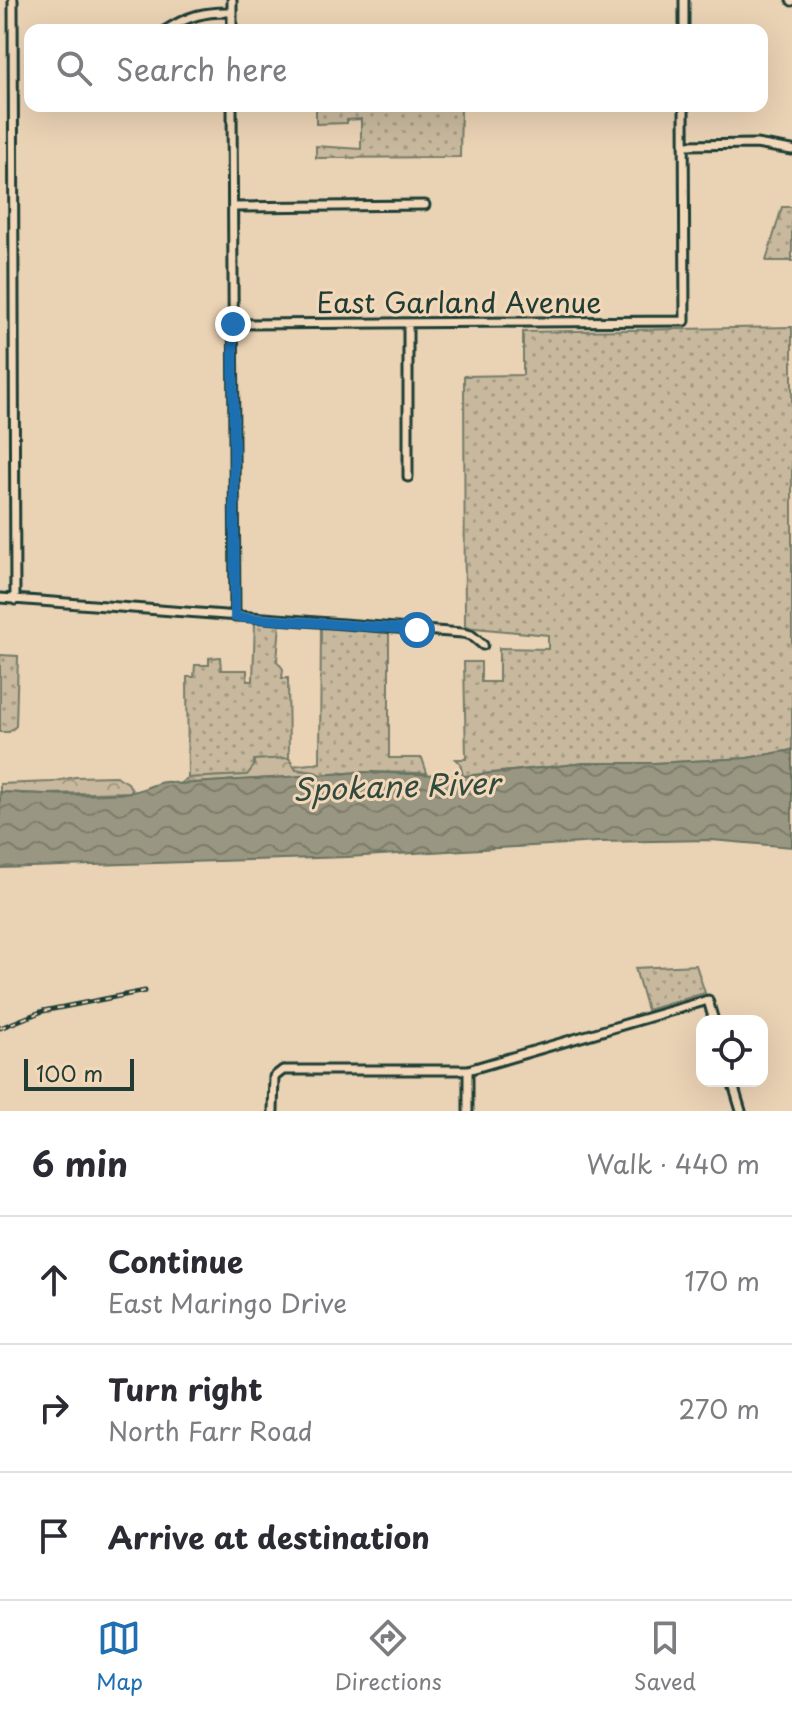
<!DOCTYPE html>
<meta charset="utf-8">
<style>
:root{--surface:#fff;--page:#f2f2f3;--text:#2b2b33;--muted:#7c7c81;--line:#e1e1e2;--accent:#1f6fb2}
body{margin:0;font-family:"Playpen Sans",sans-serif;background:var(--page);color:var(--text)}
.controls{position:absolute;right:24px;bottom:24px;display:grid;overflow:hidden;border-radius:16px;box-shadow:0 8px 32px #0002}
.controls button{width:72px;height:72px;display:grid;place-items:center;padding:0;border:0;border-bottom:2px solid var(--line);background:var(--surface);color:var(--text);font:40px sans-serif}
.scale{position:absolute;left:24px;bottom:20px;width:110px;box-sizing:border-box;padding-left:8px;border:4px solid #1f3d34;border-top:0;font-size:22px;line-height:28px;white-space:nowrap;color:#1f3d34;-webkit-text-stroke:6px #f2d8b9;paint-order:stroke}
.stop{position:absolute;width:24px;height:24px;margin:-18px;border:6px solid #1f6fb2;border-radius:50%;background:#fff}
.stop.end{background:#1f6fb2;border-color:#fff;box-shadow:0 2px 8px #0008}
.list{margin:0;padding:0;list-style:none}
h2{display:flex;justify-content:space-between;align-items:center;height:104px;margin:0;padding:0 32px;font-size:34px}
h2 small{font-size:26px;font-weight:400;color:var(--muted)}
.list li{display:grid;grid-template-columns:52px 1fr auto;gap:24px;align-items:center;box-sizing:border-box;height:128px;padding:0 32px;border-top:2px solid var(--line)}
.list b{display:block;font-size:30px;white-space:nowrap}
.list p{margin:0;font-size:26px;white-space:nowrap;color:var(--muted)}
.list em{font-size:26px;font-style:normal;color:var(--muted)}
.icon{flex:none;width:44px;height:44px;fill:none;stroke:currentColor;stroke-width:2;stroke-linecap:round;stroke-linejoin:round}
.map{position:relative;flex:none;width:792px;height:1111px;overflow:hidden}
.search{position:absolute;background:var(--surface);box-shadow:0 8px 32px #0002;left:24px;right:24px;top:24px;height:88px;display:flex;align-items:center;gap:20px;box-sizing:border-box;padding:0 28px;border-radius:16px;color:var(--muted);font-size:30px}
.sheet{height:488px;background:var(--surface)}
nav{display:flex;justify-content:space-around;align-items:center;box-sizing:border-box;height:112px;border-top:2px solid var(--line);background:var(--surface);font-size:22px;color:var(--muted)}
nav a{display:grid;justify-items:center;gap:4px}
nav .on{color:var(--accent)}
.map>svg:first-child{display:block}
.grass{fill:url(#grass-dots);stroke:#747b69;stroke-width:2}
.forest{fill:url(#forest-crowns);stroke:#747b69;stroke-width:2}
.water{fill:url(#water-waves);stroke:#687362;stroke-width:2}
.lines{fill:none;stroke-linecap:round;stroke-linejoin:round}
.minor-casing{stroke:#1f3d34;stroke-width:13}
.minor{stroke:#f2d8b9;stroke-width:7}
.rail-casing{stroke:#1f3d34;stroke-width:5}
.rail{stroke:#f2d8b9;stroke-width:2;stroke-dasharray:6;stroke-linecap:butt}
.route{stroke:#1f6fb2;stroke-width:10}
.labels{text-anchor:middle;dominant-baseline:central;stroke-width:6;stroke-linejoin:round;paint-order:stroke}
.street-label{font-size:28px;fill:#1f3d34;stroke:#f2d8b9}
.water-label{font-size:30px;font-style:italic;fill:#314a40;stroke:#f2d8b9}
</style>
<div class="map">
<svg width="792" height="1111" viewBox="0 0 792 1111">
<defs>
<pattern id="grass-dots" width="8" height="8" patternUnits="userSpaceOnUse" patternTransform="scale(2)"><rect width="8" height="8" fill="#c8b99e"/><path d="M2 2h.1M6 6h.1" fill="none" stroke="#a29882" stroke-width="1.8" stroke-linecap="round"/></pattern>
<pattern id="forest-crowns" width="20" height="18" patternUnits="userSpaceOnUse" patternTransform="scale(2)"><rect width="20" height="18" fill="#c8b99e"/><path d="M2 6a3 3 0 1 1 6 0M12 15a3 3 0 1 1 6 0" fill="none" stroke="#a29882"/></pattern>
<pattern id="water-waves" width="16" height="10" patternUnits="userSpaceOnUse" patternTransform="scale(2)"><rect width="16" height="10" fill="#999781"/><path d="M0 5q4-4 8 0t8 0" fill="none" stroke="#7c7c6a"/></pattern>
</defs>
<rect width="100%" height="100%" fill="#ead2b4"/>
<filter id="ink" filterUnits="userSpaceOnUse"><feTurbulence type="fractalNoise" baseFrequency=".0125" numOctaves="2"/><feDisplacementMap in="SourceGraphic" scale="16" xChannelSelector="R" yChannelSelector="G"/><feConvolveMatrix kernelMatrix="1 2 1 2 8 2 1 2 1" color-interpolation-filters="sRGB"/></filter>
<g filter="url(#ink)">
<path class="grass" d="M316 106H461L460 157 316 158V146L361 149V119L347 120V123L316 124Z
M782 207H792V261H766Z
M792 327V750L747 758 654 763H585L463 776 460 763 456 759H466L464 662H481V682H499V648L548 649V635L465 627 464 376 523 375V332Z
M255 621 280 623 277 661 283 669 282 678H288L289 758 255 760V766L247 775 188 778 187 677H194L195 665H209V658L220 657 221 670H247V681H253Z
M321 625 389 631V758H422L427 773 361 772 320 775C311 769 300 773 291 766L320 763Z
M0 655 18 656 16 726 9 732H0Z
M696 965 705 993 647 1010 635 968Z"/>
<path class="forest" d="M289 758 296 770 315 772 320 775 179 784 188 778 247 775 254 766V760Z
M116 776 128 783 133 792 45 794 0 792V784L52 782 75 777Z"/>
<path class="water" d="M792 750V847L711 840 599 842 347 857 0 868V792C42 794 90 797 132 792 151 789 159 777 179 784L361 772 466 776 585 763H654L747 758Z"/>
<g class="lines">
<g class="minor-casing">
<path id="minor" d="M13 0 15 600
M232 0V30
M684 0V30
M791 0 792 1
M166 30C188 16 205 11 232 12
M232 106 235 617
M684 145 756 144 792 150
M233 207 425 205
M233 324 685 321 684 106
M408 324V477
M0 598 462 633 471 635 483 645
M468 1070V1111
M732 1081 741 1111
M273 1111 274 1077 283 1070H468L708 1000 714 1021"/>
</g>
<use href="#minor" class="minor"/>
<g class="rail-casing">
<path id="rail" d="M0 1028 43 1011 145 991"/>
</g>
<use href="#rail" class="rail"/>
</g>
</g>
<g class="lines" filter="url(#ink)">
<path class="route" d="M233 324 235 617 417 630"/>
</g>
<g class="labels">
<g class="street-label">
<text x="459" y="301">East Garland Avenue</text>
</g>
<g class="water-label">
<text transform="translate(396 785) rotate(-2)">Spokane River</text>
</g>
</g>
</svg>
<div class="controls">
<button><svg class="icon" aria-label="locate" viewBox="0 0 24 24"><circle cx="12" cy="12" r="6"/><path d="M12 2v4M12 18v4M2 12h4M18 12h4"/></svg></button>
</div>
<div class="scale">100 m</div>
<div class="stop" style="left:417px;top:630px"></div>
<div class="stop end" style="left:233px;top:324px"></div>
<div class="search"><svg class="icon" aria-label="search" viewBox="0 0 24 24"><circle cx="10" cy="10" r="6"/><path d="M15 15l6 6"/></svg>Search here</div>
</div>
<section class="sheet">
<h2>6 min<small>Walk · 440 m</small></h2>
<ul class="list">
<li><svg class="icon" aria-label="ahead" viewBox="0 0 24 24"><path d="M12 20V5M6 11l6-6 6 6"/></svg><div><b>Continue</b><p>East Maringo Drive</p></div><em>170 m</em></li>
<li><svg class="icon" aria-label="right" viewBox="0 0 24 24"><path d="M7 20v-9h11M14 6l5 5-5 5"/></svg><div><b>Turn right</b><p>North Farr Road</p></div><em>270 m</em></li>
<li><svg class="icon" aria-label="arrive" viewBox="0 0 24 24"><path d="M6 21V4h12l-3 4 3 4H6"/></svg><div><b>Arrive at destination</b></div></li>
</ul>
</section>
<nav>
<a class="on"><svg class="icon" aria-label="map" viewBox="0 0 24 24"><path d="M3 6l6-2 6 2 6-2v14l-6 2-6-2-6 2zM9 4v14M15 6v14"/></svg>Map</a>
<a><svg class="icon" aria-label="directions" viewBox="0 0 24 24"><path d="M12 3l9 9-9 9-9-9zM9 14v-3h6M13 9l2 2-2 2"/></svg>Directions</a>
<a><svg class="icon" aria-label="saved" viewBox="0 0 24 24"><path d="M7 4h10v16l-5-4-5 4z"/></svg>Saved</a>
</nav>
